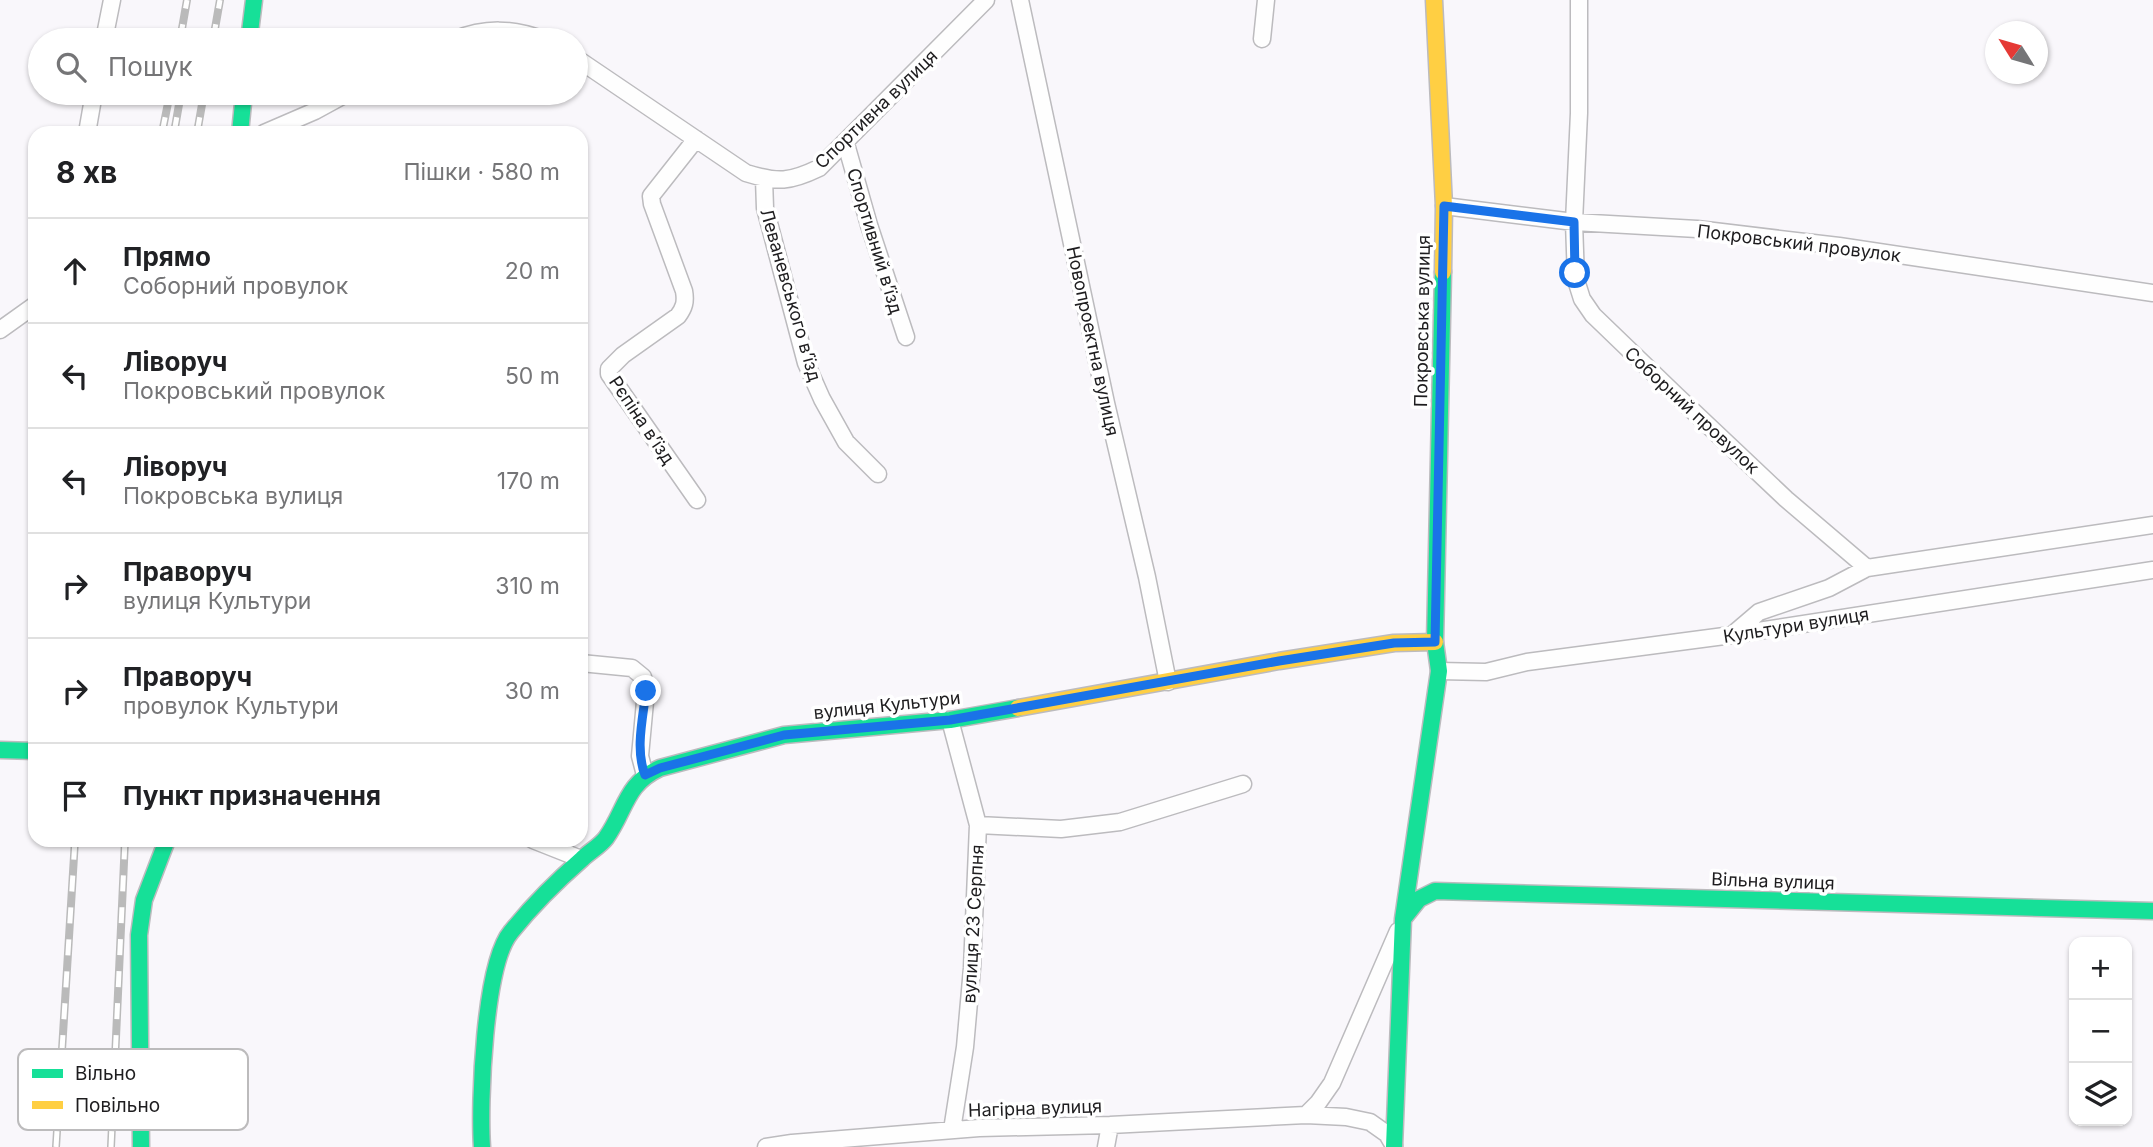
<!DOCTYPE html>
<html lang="uk">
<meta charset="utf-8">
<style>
:root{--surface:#fff;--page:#f2f2f2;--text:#202124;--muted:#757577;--line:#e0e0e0}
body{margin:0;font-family:Inter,sans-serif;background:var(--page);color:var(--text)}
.controls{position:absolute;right:21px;bottom:21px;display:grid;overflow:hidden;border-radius:14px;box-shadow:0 2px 5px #0004}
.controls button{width:63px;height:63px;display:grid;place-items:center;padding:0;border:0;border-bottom:2px solid var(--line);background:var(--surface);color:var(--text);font:35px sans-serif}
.compass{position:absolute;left:1985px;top:21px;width:63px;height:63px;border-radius:50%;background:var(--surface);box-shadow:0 2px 5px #0004;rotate:307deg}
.stop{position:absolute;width:21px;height:21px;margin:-16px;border:5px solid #1a73e8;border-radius:50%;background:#fff}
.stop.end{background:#1a73e8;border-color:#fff;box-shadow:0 2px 7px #0008}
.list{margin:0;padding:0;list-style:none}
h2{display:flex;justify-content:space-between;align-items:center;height:91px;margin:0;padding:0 28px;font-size:30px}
h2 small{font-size:23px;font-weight:400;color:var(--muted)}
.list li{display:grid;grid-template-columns:46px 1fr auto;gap:21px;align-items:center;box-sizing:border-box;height:105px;padding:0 28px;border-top:2px solid var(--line)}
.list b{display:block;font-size:26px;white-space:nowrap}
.list p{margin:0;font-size:23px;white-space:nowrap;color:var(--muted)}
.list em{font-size:23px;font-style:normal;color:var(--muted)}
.icon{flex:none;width:38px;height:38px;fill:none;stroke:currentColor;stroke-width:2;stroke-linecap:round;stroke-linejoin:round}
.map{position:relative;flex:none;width:2153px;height:1147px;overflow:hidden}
.search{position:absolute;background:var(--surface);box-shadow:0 2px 5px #0004;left:28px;top:28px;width:560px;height:77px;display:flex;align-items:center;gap:18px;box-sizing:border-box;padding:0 24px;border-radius:38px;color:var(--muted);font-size:26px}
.panel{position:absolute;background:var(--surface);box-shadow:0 2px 5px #0004;left:28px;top:126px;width:560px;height:721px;border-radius:21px}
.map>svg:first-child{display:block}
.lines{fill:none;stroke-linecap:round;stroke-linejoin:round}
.street-casing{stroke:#bcbbbe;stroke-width:19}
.fast-casing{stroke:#bcbbbe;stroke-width:19}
.slow-casing{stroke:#bcbbbe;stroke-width:19}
.street{stroke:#fefefe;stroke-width:16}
.fast{stroke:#16e098;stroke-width:16}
.slow{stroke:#ffcf43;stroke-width:16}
.rail-casing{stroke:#bababa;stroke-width:8}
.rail{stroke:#fff;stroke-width:5;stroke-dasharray:16;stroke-linecap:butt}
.route{stroke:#1a73e8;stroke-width:9}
.labels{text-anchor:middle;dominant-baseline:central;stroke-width:7;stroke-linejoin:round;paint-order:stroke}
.street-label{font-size:18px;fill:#1e1d1f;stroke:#fff}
.key{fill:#fff;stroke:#bcbbbc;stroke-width:2}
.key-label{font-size:19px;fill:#1e1d1f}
</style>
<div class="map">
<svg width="2153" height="1147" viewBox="0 0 2153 1147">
<rect width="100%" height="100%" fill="#f9f7fb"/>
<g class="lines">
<g class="street-casing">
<path id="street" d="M1020 0 1106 403 1147 577 1168 682
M1579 0V113L1574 222 1576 280 1582 299 1593 315 1676 395 1786 499 1867 568
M1262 39 1266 0
M104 40 112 0
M454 40C485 27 513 28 544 40
M576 58 746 173C778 183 790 182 819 168L986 0
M87 133 94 93
M264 133 315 111 348 93
M696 139 651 196 652 204 684 291C686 302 684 308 678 316L623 355 609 369V374L697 500
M846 144 869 225 906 337
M764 179 765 208 806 363 822 399 846 442 878 474
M1444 206 1574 222 1697 229 1839 246 2153 293
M0 330 35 305
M1732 635 1759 612 1829 588 1867 568 2153 525
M581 663 632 668 643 677 646 691 640 756 645 775
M1439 671 1486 672 1527 662 1732 635 2153 570
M950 720 978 825 972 968 965 1047 952 1130
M978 825 1061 829 1120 822 1243 784
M533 840 581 859
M1306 1115 1318 1103 1332 1083 1398 931
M766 1147 792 1143 979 1128 1110 1125 1306 1115 1346 1117 1370 1122 1387 1134 1394 1146
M1106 1147 1110 1125"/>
</g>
<g class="fast-casing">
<path id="fast" d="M249 40 254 0
M240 133 244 93
M0 750 35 751
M1403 919 1419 899 1435 891 2153 911
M141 1147 139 935 144 900 167 840
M482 1147C479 1103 484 964 511 932 531 907 558 880 582 859 589 852 600 846 606 838 626 810 625 784 660 768L784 735 950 720 1018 708
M1394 1147 1403 919 1439 671 1435 642 1443 272"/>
</g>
<g class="slow-casing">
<path id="slow" d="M1434 0 1444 206 1443 272
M1018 708 1279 661 1394 643 1435 642"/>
</g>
<use href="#street" class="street"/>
<use href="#fast" class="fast"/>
<use href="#slow" class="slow"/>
<g class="rail-casing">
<path id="rail" d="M180 40 187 0
M213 40 220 0
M162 133 170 93
M174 133 181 93
M197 133 204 93
M56 1147 75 840
M111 1147 125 840"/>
</g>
<use href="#rail" class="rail"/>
</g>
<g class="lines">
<path class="route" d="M646 691C643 718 635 749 645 775L660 768 784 735 950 720 1279 661 1394 643 1435 642 1444 206 1574 222 1575 273"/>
</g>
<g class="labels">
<g class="street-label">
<text transform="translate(876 109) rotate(-44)">Спортивна вулиця</text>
<text transform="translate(875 241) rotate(73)">Спортивний в’їзд</text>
<text transform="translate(1799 243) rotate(7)">Покровський провулок</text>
<text transform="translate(791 295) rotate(74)">Леваневського в’їзд</text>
<text transform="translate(1422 321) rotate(-89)">Покровська вулиця</text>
<text transform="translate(1093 341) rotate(78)">Новопроектна вулиця</text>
<text transform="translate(1692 410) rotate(43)">Соборний провулок</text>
<text transform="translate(642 420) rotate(56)">Рєпіна в’їзд</text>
<text transform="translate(1796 625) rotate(-9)">Культури вулиця</text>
<text transform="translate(887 705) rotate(-6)">вулиця Культури</text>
<text transform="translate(1773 881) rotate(2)">Вільна вулиця</text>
<text transform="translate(973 924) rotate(-87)">вулиця 23 Серпня</text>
<text transform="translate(1035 1108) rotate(-2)">Нагірна вулиця</text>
</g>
</g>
<rect x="18" y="1049" width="230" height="81" rx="10" class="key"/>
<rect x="32" y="1069" width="31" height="9" fill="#16e098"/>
<rect x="32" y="1101" width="31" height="8" fill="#ffcf43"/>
<g class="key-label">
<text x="75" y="1080">Вільно</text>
<text x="75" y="1112">Повільно</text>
</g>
</svg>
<div class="controls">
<button>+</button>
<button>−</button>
<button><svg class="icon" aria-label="layers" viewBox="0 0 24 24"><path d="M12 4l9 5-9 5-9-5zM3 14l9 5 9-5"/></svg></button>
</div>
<svg class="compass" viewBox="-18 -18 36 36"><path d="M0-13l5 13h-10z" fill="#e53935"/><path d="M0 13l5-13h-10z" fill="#757577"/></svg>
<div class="stop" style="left:1575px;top:273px"></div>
<div class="stop end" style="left:646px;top:691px"></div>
<div class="search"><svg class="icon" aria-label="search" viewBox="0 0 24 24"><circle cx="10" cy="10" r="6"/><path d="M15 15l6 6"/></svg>Пошук</div>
<section class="panel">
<h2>8 хв<small>Пішки · 580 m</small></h2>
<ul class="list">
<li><svg class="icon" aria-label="ahead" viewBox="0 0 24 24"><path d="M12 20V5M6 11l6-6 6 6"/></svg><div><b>Прямо</b><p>Соборний провулок</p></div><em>20 m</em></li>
<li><svg class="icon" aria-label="left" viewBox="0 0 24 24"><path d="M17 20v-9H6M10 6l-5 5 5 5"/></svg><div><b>Ліворуч</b><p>Покровський провулок</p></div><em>50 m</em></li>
<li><svg class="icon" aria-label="left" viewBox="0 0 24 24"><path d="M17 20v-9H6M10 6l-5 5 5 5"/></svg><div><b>Ліворуч</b><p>Покровська вулиця</p></div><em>170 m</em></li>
<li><svg class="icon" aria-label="right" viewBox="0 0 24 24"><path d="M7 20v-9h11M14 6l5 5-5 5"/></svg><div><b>Праворуч</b><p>вулиця Культури</p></div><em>310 m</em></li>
<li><svg class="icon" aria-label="right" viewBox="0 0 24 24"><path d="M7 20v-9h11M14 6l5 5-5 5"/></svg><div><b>Праворуч</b><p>провулок Культури</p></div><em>30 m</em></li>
<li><svg class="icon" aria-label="arrive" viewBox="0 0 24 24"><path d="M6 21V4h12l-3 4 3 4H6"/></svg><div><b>Пункт призначення</b></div></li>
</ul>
</section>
</div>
